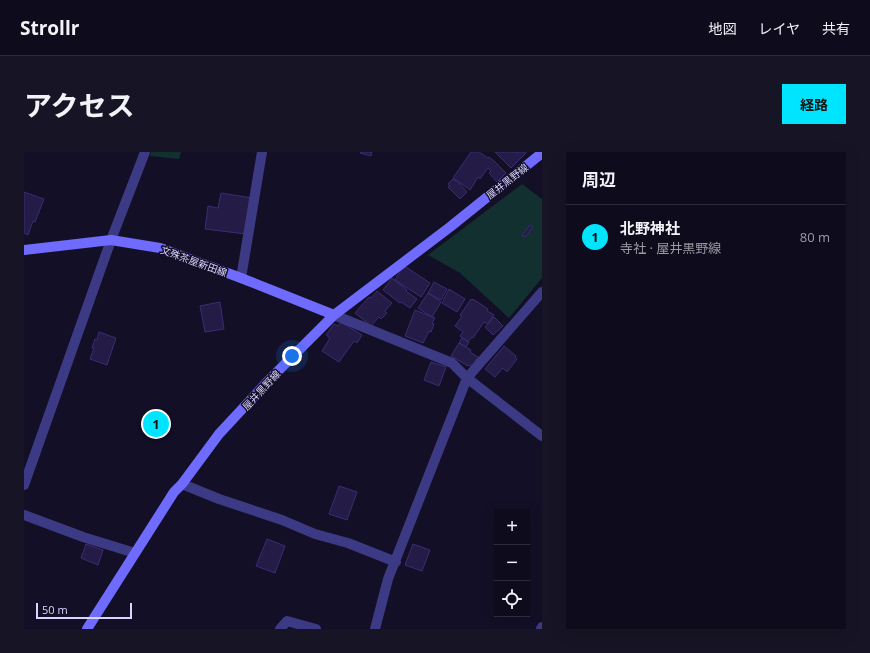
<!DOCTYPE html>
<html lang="ja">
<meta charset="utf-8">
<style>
:root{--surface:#0e0b1c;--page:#171425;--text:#f1f3f6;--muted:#9b9ba3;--line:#2e2b3b;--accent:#00e5ff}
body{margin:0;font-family:"Open Sans","Noto Sans JP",sans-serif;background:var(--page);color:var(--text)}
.controls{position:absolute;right:12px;bottom:12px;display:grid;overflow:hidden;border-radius:0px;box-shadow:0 4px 16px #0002}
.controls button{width:36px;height:36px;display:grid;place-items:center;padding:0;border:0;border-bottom:1px solid var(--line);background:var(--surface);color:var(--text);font:20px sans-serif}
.scale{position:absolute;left:12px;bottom:10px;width:96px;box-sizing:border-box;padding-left:4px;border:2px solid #d9d4ff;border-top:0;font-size:11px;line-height:14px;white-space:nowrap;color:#d9d4ff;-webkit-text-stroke:3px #130f26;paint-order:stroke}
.you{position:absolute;left:268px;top:204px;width:14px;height:14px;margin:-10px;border:3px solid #fff;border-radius:50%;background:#1a73e8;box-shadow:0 0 0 6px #1a73e833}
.badge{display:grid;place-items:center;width:26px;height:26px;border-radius:50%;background:var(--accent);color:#111;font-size:13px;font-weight:700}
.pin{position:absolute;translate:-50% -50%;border:2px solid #fff;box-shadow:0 1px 4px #0006}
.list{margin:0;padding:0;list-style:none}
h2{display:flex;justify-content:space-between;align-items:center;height:52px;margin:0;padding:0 16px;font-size:17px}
h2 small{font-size:13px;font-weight:400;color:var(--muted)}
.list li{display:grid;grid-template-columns:26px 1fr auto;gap:12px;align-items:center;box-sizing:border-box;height:64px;padding:0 16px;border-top:1px solid var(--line)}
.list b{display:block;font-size:15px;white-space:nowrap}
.list p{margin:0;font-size:13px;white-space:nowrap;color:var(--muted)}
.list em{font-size:13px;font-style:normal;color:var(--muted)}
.icon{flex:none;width:22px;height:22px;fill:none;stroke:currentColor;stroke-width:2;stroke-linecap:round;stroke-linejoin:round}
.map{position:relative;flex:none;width:518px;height:477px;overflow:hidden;border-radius:0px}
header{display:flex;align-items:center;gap:24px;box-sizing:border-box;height:56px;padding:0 20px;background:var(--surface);border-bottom:1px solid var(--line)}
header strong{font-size:19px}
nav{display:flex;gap:22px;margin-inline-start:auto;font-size:14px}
.intro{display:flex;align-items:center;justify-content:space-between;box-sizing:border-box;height:96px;padding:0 24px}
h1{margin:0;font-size:28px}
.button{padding:10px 18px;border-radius:0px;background:var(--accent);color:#111;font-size:14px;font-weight:700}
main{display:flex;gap:24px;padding:0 24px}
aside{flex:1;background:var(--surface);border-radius:0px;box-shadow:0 4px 16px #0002}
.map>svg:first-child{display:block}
.green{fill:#12302f}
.building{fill:#241b47;stroke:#3b2d73}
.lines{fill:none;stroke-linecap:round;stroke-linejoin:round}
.minor{stroke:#3d3a85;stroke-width:10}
.secondary{stroke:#6f6bff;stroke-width:10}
.labels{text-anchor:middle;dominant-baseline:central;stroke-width:3;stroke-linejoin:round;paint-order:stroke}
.street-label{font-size:10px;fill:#d9d4ff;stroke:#130f26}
</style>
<header>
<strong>Strollr</strong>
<nav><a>地図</a><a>レイヤ</a><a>共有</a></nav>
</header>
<div class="intro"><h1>アクセス</h1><a class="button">経路</a></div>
<main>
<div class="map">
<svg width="518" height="477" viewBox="0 0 518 477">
<rect width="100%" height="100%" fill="#130f26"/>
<path class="green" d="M127 0H157L155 7 126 4Z
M498 32 518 47V126L485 166 436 121 404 103Z"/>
<path class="building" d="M337 0H348L347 4 336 1Z
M447 0H455L464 6 465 5 470 9 482 21 473 30 465 21 467 19 464 16 456 27 454 25 446 38 429 26Z
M471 0H502V1L487 16Z
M429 27 431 29 432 28 443 40 436 47 424 35 426 34 424 32Z
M0 40 20 47 11 70 9 69 4 83 0 81Z
M197 41 228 46 222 82 181 77 184 54 194 56Z
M506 73 509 75 501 85 498 83Z
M382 115 406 131 397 145 371 128 376 119Z
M368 126 383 138 382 139 393 147 386 156 377 150 376 151 359 138Z
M410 130 423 137 417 148 404 141Z
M425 137 441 147 433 160 418 151Z
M353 139 368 151 361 159 363 161 357 167 355 165 347 174 331 161 345 145 347 146Z
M404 141 417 150 408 165 394 156Z
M447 147 448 148 449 147 464 157 463 159 470 163 464 172 460 170 449 186 448 185 444 190 436 184 439 180 431 174 438 164 436 163Z
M196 150 200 177 181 180 176 154Z
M391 158 411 166 408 171 410 172 407 180 405 179 399 191 381 184Z
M470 165 479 174 469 183 461 175Z
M317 170 338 183 333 191 330 189 315 210 298 199 306 186 302 183 310 172 314 174Z
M75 180 92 186 83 213 66 207 70 196H68L71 187 73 188Z
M438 186 445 190 442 195 435 191Z
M435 191 447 198 446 200 454 205 448 215 445 213 444 214 427 204Z
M480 194 492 204 491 205 493 207 483 220 479 216 471 225 461 217Z
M407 210 422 215 415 234 400 228Z
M315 334 333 340 323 368 305 362Z
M243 387 261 394 251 421 232 414Z
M62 392 79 398 74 413 57 406Z
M389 392 406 398 398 419 381 413Z"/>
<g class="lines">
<path class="minor" d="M217 126 238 0
M310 163 428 211 443 226 518 284
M158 332 195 347 258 368 291 382 324 391 372 410
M0 333 87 88 121 0
M0 363 59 385 111 401
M256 477 263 469 292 477
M351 477 364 427 443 226 518 140
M517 477 518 475"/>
<path class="secondary" d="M0 98 87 88 136 96 217 126 310 163
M63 477 150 340 158 332 195 282 245 228 310 163 426 75 518 1"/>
</g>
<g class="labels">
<g class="street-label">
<text transform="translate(483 29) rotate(-38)">屋井黒野線</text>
<text transform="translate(170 109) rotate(20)">文殊茶屋新田線</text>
<text transform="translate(237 238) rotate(-47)">屋井黒野線</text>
</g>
</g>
</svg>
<div class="controls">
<button>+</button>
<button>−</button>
<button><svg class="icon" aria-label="locate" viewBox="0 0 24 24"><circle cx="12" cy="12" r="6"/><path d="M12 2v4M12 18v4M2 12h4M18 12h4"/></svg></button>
</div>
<div class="scale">50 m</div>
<div class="you"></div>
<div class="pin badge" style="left:132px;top:272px">1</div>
</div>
<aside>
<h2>周辺<small></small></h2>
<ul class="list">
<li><span class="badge">1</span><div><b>北野神社</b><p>寺社 · 屋井黒野線</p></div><em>80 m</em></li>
</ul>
</aside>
</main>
